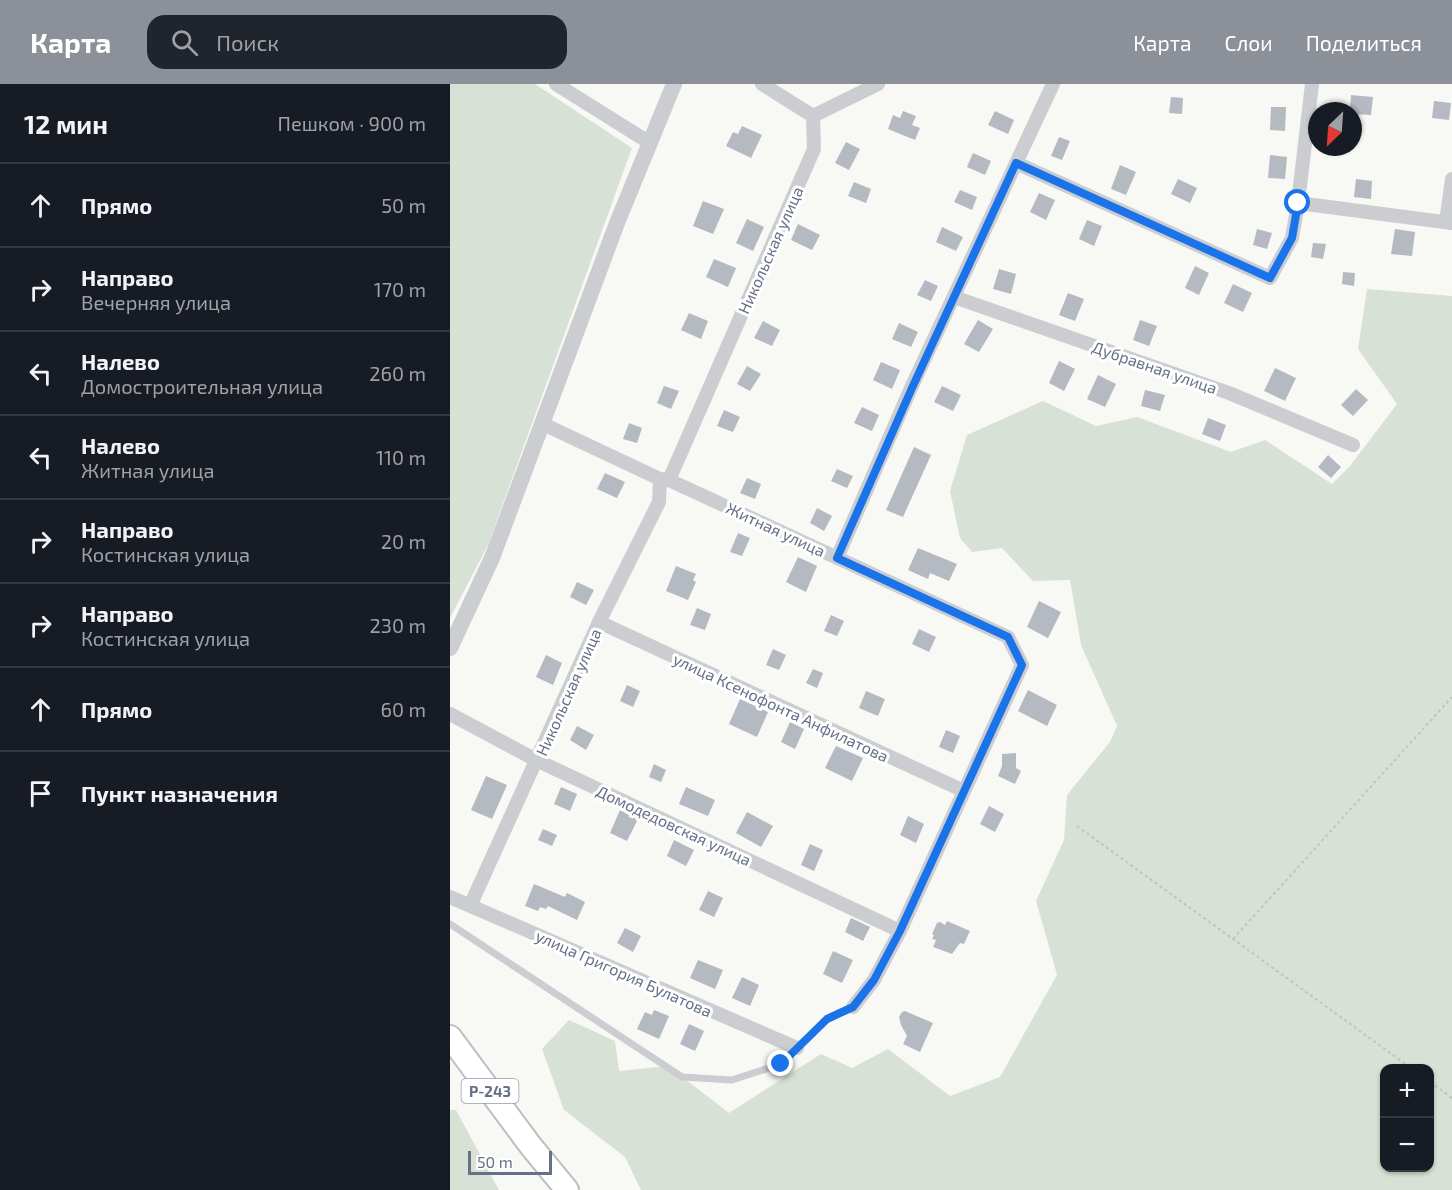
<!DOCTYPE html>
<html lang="ru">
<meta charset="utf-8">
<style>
:root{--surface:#171b24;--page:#20242c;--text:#f1f3f6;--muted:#9ea1a6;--line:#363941;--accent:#8c9099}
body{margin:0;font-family:"Exo 2",sans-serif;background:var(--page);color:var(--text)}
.controls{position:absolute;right:18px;bottom:18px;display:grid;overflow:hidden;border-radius:12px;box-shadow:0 2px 4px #0004}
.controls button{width:54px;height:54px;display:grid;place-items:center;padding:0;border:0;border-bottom:2px solid var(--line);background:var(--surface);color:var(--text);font:30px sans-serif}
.compass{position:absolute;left:858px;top:18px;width:54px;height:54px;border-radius:50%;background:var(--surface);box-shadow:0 2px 4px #0004;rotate:205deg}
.scale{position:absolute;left:18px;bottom:15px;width:84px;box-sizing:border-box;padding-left:6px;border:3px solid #657089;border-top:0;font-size:16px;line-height:21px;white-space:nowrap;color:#657089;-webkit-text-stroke:4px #fff;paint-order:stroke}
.stop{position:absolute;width:18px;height:18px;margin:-14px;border:4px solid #1a73e8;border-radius:50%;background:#fff}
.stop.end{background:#1a73e8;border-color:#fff;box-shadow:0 2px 6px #0008}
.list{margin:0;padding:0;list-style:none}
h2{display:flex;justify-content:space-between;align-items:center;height:78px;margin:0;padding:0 24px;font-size:26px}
h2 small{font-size:20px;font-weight:400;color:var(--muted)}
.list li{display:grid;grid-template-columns:39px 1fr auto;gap:18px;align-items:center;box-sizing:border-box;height:84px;padding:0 24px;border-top:2px solid var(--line)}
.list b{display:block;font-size:22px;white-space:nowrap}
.list p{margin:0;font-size:20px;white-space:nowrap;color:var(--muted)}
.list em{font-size:20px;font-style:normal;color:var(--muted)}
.icon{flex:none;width:33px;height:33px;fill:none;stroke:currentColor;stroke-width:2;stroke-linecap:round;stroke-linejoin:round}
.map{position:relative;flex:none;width:1002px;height:1106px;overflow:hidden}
header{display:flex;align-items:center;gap:36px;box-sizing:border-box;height:84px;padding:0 30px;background:var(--accent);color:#fff}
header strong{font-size:28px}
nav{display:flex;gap:33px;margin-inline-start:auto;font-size:21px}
.search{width:420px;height:54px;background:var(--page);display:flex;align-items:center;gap:15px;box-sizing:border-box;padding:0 21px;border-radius:18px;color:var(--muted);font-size:22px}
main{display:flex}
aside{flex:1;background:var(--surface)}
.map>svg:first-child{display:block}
.green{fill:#d8e1d6;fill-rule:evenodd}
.building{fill:#b5b9c2}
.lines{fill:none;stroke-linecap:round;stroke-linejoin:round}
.trunk-casing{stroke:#bcbec2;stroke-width:26}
.path{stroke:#c1c3c6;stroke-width:2;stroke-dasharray:3 3;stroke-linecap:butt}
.service{stroke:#cbcdd1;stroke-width:7}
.minor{stroke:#cbcdd1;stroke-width:14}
.tertiary{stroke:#cbcdd1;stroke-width:16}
.trunk{stroke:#fff;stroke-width:22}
.route{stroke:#1a73e8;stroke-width:8}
.labels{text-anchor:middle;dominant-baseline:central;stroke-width:6;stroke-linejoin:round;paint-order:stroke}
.shield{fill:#fff;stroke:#939bac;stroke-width:1.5}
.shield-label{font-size:15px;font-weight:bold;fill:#657089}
.street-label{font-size:16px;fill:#657089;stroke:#fff}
</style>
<header>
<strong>Карта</strong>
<div class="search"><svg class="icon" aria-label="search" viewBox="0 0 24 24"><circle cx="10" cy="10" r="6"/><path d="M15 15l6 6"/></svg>Поиск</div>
<nav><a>Карта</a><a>Слои</a><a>Поделиться</a></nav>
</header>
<main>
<aside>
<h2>12 мин<small>Пешком · 900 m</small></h2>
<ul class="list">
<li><svg class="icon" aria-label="ahead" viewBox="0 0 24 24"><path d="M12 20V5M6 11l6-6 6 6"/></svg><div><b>Прямо</b></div><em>50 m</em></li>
<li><svg class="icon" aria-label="right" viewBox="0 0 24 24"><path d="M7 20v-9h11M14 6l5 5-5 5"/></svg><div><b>Направо</b><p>Вечерняя улица</p></div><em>170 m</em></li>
<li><svg class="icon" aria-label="left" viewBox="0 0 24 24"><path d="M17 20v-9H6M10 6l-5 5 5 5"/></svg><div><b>Налево</b><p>Домостроительная улица</p></div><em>260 m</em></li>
<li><svg class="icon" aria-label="left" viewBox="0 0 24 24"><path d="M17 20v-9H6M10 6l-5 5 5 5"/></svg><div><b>Налево</b><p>Житная улица</p></div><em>110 m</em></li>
<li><svg class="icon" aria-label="right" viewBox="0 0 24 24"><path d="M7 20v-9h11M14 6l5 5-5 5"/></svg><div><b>Направо</b><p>Костинская улица</p></div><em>20 m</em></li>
<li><svg class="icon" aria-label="right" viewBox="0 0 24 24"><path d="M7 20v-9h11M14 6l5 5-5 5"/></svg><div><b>Направо</b><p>Костинская улица</p></div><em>230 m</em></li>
<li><svg class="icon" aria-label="ahead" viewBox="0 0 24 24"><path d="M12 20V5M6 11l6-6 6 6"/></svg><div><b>Прямо</b></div><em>60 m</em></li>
<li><svg class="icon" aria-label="arrive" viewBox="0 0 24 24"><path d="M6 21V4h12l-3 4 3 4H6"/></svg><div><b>Пункт назначения</b></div></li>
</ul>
</aside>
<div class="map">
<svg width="1002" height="1106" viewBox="0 0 1002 1106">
<rect width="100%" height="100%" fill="#f8f8f5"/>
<path class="green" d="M0 0H85L182 64 38 461 0 534Z
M917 205 1002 212V1106H191L175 1073 114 1026 92 965 119 936 165 957 169 987 218 982 279 1029 371 970 402 984 438 965 500 1012 550 993 607 891 586 817 614 756 617 711 660 658 667 642 631 561 620 496 583 497 552 464 522 468 510 454 500 407 517 351 593 317 646 342 687 333 781 368 815 356 882 400 900 382 947 320 908 265ZM934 984H980V1084H934Z
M0 1026H6L49 1106H0Z"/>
<path class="building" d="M901 11 923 13 921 31 903 30V27H900Z
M721 13 733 14 732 30 719 29Z
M984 17 1001 19 999 36 982 34Z
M821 23H836L835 47 820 46Z
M453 27 466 32 462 41 470 44 465 56 438 45 443 31 450 34Z
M545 27 564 36 558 50 538 41Z
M292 42 312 51 301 74 276 62 283 48 288 50Z
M609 53 620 57 612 76 601 72Z
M396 58 410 65 399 86 385 79Z
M523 69 541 77 535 91 517 83Z
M820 71 837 73 835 95 818 94Z
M670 81 686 88 676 111 661 105Z
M728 95 747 104 740 119 721 110Z
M906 95 922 97 921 115 904 113Z
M404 98 421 105 416 119 398 112Z
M510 106 527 113 522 126 504 118Z
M589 109 605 116 596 136 580 128Z
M253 117 274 125 263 150 243 142Z
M297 135 314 143 303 167 286 159Z
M637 136 652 142 644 162 629 155Z
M348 140 370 151 362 166 341 156Z
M492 143 513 153 506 167 486 158Z
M807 145 822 149 817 165 803 161Z
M945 145 965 148 962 172 941 170Z
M863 159 876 160 873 175 861 173Z
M264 175 286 184 278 203 256 193Z
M745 182 759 189 749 211 735 204Z
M549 185 566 190 561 210 543 205Z
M893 188 905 189 904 202 892 200Z
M475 196 488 202 481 217 467 211Z
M783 200 802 209 793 228 774 219Z
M618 209 634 215 625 237 609 231Z
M239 229 258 237 251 255 231 246Z
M528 236 543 245 529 268 514 260Z
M690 236 707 242 699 262 683 256Z
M313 237 330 246 322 262 304 254Z
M449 239 468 248 461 263 442 255Z
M609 277 625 285 614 307 599 299Z
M431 278 450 286 442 305 423 296Z
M297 282 311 290 300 307 287 300Z
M825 284 846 294 835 317 814 307Z
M648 291 666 300 655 323 637 315Z
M214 302 229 307 221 325 207 319Z
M492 302 511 311 503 327 484 318Z
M906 305 918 316 903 332 891 321Z
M695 306 715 311 710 327 691 322Z
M412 323 429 331 422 347 404 339Z
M274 326 290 333 283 348 267 342Z
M758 334 776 341 770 357 752 350Z
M179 339 192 344 187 359 173 355Z
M464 363 481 371 453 433 436 426Z
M878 371 891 383 881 394 868 383Z
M387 385 403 392 397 404 381 397Z
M155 389 175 398 167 414 147 405Z
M297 394 311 400 305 415 290 409Z
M367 424 382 432 374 447 360 439Z
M288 449 300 454 292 472 280 468Z
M468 464 507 480 499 497 480 489 478 495 458 486Z
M348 473 367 482 356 508 336 498Z
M226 482 246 490 243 496 246 498 238 516 216 507Z
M127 498 144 506 136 521 120 513Z
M589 517 611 528 598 554 577 543Z
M247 524 261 530 255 546 240 541Z
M381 531 394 537 387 552 374 547Z
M469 545 486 553 479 568 462 560Z
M323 565 336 571 329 586 316 581Z
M96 571 112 579 103 601 86 593Z
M363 585 373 589 367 604 356 599Z
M177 601 190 607 183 623 170 617Z
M578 606 607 621 597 642 568 627Z
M416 607 435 615 428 632 409 624Z
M290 615 318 628 307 653 279 640Z
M340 638 354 645 345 665 331 658Z
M127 642 144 651 136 666 120 656Z
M496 646 510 652 503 669 489 663Z
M386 662 413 674 402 697 375 684Z
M566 669V684L571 687 565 700 548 692 552 682V670Z
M204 680 216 686 211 698 199 693Z
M36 692 57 701 42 735 21 726Z
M111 703 127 710 120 727 104 720Z
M236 703 265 716 258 732 229 720Z
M539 722 554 730 545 748 530 740Z
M170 726 188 735 177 757 160 749Z
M297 728 323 742 311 763 286 749Z
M458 732 474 740 466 759 450 751Z
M93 745 107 751 102 762 88 756Z
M224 756 244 766 236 782 217 772Z
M360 760 373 766 364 787 351 781Z
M84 800 115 813 117 809 135 818 127 836 98 822 96 825 90 823 88 827 75 822Z
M258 807 273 814 264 833 249 826Z
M401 834 420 843 413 857 395 848Z
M497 837 520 847 514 860 510 859 502 870 483 863 486 856 482 855 484 851 482 850 487 839 490 838 495 841Z
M175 844 191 852 183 868 167 859Z
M383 867 403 876 392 899 373 890Z
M248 876 273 886 265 905 240 894Z
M292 893 309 901 300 922 282 914Z
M204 926 219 932 209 955 187 945 195 928 202 931Z
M455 927 483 939 470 968 453 960 457 952 451 941 449 933 452 928Z
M239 940 254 947 245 967 230 960Z"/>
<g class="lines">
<g class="trunk-casing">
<path id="trunk" d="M0 953 80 1061 117 1106"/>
</g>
<path class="path" d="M627 742 961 984
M783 855 1002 613
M980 998 1002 1014"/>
<path class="service" d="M0 840 232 993 282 996 331 980 377 935 403 923"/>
<path class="minor" d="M106 0 200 59
M312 0 363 32 428 0
M566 79 820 194 842 154 848 119 862 0
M848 119 1002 139
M996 138 1002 95
M504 213 779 309 903 361
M93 340 210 395 219 396 558 553 572 581 450 847 424 896 403 923
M219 396 364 65 363 32
M387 474 461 304 603 0
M149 538 514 707
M0 630 88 677 450 847
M0 813 347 964
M20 822 149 538 209 418 210 395"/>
<path class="tertiary" d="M0 564 42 474 167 139 224 0"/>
<use href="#trunk" class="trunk"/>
</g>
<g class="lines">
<path class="route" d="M331 980 377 935 403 923 424 896 450 847 572 581 558 553 387 474 462 304 566 79 820 194 842 154 848 119"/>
</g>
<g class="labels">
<rect class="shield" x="11.5" y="995" width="57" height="24" rx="4.5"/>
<g class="shield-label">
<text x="40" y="1007">Р-243</text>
</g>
<g class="street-label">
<text transform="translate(320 166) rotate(-66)">Никольская улица</text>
<text transform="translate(705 283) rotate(19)">Дубравная улица</text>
<text transform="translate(326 445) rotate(25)">Житная улица</text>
<text transform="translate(118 608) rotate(-66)">Никольская улица</text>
<text transform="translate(331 623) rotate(25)">улица Ксенофонта Анфилатова</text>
<text transform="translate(224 741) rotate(25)">Домодедовская улица</text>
<text transform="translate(174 889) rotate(24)">улица Григория Булатова</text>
</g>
</g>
</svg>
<div class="controls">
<button>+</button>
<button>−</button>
</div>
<svg class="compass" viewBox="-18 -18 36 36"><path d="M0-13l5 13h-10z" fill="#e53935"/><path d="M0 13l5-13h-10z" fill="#9ea1a6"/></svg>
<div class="scale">50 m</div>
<div class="stop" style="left:848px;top:119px"></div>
<div class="stop end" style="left:331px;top:980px"></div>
</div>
</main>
